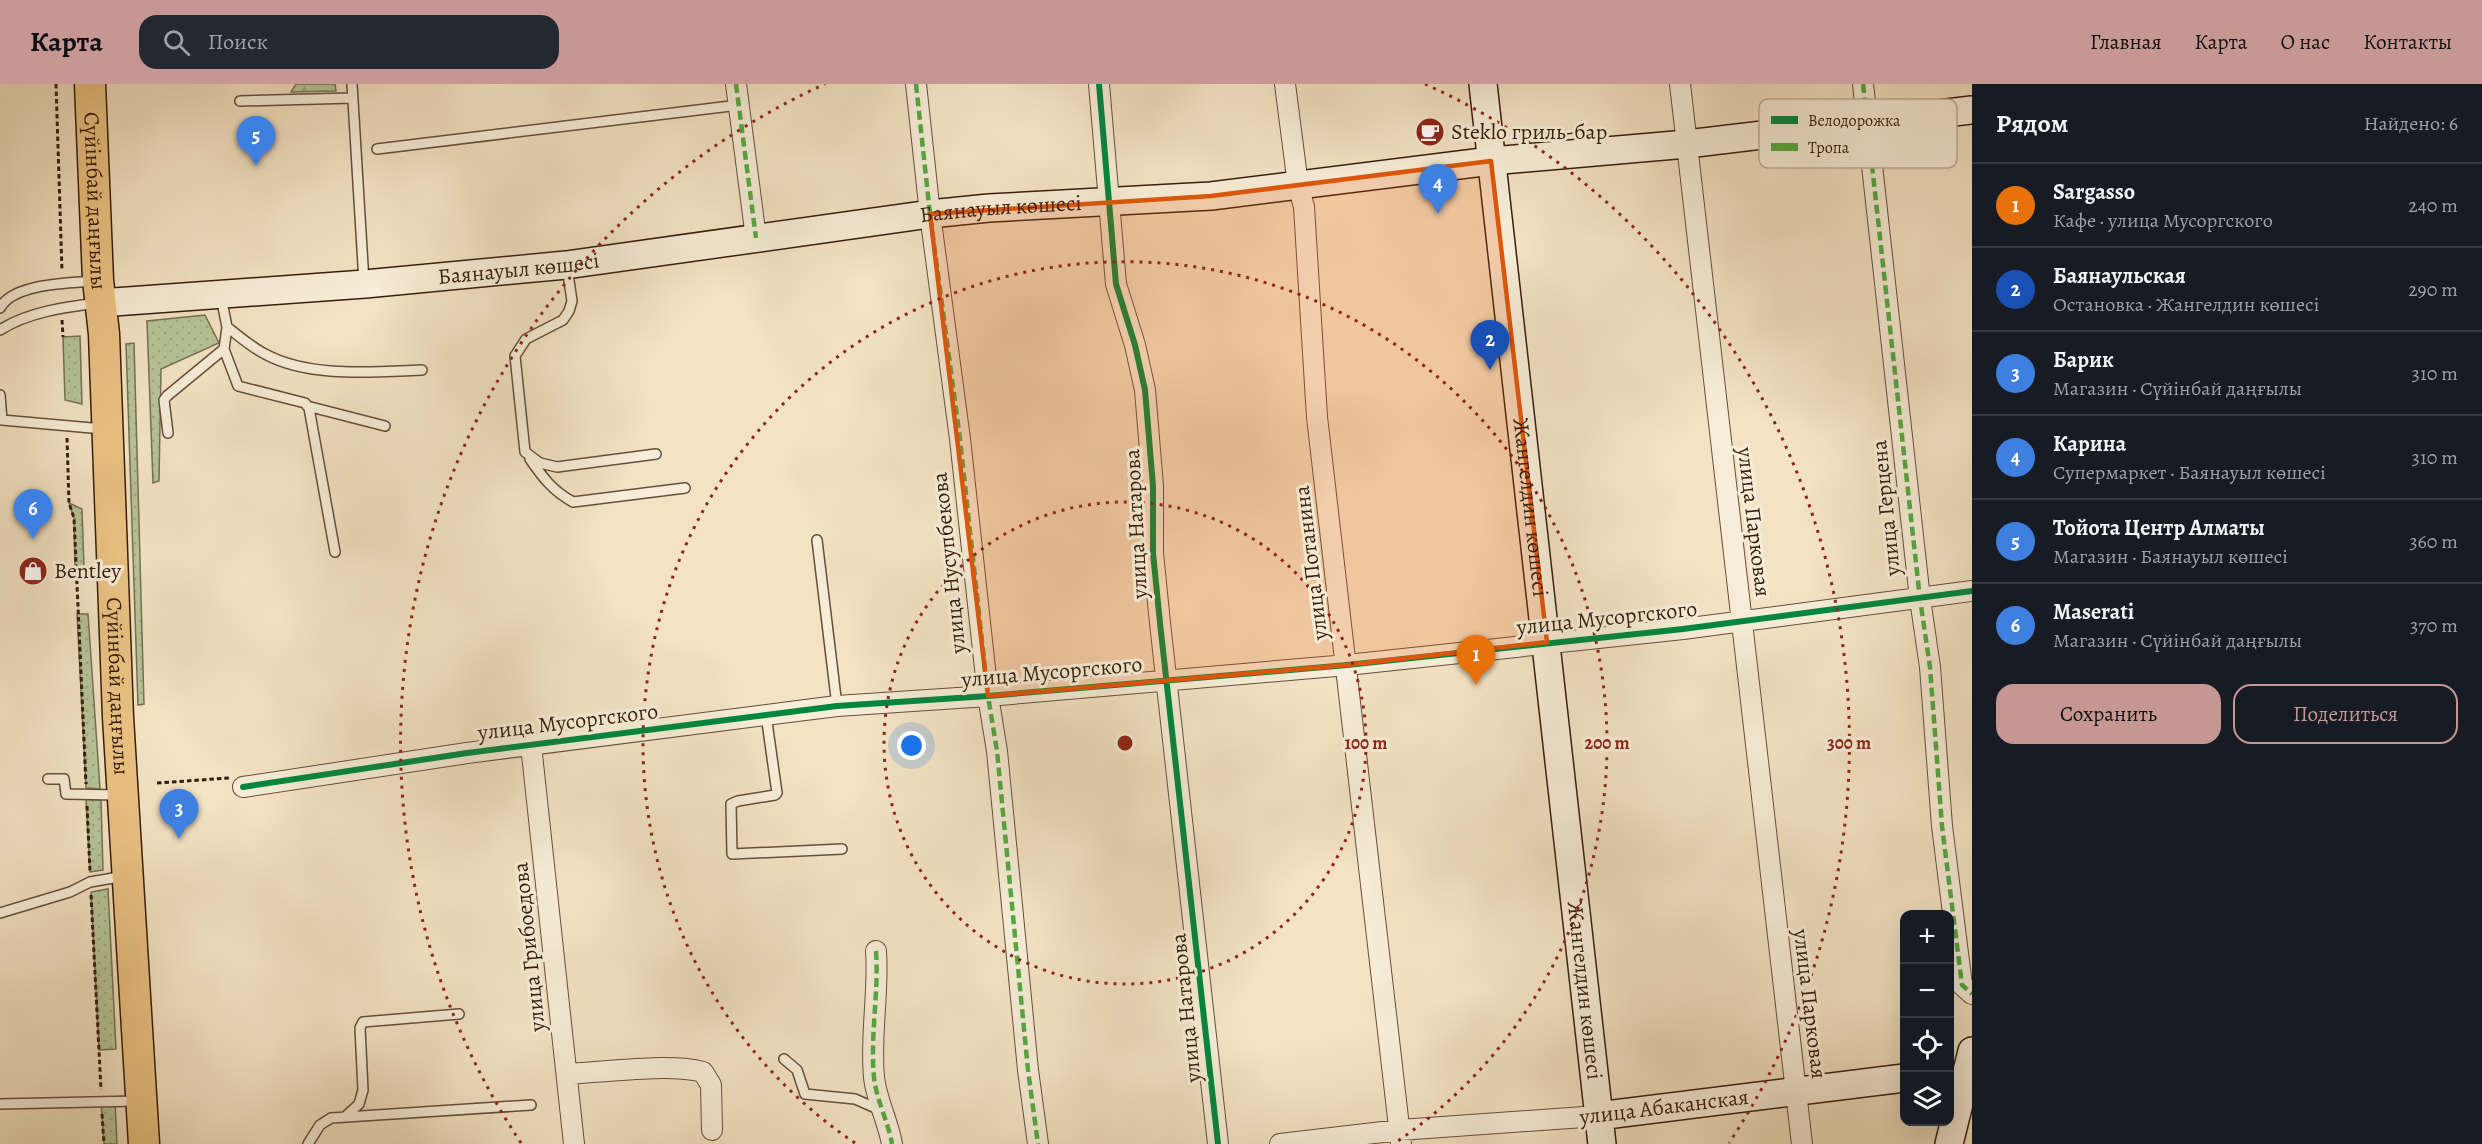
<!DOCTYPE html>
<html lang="ru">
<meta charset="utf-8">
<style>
:root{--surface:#171b24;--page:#242831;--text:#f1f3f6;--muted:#9ea1a6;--line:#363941;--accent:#c59692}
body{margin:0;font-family:Alegreya,serif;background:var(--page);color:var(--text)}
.controls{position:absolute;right:18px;bottom:18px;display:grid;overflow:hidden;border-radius:12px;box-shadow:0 6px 24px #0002}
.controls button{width:54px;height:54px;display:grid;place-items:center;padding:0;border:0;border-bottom:2px solid var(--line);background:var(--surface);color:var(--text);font:30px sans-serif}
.you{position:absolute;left:912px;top:662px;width:21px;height:21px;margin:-15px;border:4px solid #fff;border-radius:50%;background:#1a73e8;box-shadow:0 0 0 9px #1a73e833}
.badge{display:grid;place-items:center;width:39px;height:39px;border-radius:50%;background:var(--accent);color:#fff;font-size:20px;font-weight:700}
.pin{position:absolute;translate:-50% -50px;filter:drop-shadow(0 2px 3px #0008)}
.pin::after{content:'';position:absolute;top:32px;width:21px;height:18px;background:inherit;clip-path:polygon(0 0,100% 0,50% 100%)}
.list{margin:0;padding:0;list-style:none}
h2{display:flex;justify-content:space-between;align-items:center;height:78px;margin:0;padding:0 24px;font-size:26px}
h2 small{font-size:20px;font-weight:400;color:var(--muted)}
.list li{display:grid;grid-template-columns:39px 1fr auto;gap:18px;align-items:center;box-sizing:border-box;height:84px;padding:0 24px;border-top:2px solid var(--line)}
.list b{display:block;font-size:22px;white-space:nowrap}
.list p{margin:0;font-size:20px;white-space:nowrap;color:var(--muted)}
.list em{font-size:20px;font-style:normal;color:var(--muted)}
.actions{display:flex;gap:12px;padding:18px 24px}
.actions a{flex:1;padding:14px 0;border:2px solid var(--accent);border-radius:18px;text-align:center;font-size:21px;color:var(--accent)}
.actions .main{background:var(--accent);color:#111}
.icon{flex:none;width:33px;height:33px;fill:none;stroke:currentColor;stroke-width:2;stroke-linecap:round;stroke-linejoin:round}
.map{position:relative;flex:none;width:1972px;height:1060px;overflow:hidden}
header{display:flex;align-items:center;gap:36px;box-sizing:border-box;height:84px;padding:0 30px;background:var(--accent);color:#111}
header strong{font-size:28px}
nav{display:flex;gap:33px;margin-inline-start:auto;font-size:21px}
.search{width:420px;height:54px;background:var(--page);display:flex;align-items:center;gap:15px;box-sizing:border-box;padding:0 21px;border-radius:18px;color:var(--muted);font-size:22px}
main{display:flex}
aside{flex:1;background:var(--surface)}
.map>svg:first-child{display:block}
.grass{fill:url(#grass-dots);stroke:#777152;stroke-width:1.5}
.forest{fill:url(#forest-firs);stroke:#777152;stroke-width:1.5}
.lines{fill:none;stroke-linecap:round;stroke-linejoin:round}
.lane-casing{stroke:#674e3a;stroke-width:12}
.street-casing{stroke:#674e3a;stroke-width:22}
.secondary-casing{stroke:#381d0d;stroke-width:30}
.primary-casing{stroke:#381d0d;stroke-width:33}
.path{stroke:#381d0d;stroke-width:3;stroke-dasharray:4.5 3;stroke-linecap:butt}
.lane{stroke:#f7edd8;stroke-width:9}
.street{stroke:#f7edd8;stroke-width:20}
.secondary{stroke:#f7edd8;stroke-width:27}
.primary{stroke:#eac282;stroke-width:30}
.quiet{stroke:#55a941;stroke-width:4.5;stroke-dasharray:9 4.5;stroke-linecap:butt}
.cycleway-casing{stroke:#f7edd8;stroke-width:10}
.cycleway{stroke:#00873e;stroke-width:6}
.marked{fill:#df560c;fill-opacity:0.2;stroke:#df560c;stroke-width:4.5;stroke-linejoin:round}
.ring{fill:none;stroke:#8f2418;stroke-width:3;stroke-dasharray:3 6}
.labels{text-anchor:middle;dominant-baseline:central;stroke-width:6;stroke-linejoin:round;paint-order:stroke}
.poi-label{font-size:22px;fill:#381d0d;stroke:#f7edd8;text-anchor:start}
.street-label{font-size:22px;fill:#381d0d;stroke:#f7edd8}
.key{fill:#f7edd8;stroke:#beaf9b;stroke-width:1.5}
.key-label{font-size:16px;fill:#381d0d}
.centre{fill:#8f2418;stroke:#f7edd8;stroke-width:3}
.ring-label{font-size:18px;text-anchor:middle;font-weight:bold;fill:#8f2418;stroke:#f7edd8;stroke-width:6;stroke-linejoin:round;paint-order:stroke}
</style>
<header>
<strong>Карта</strong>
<div class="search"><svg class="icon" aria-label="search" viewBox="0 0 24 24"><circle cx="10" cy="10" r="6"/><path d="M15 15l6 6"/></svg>Поиск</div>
<nav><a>Главная</a><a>Карта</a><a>О нас</a><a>Контакты</a></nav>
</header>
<main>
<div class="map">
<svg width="1972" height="1060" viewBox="0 0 1972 1060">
<defs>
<pattern id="grass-dots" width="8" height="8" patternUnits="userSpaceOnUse" patternTransform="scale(1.5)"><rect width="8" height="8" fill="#b6c598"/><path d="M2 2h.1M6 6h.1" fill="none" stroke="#9da982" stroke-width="1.8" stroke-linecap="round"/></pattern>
<pattern id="forest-firs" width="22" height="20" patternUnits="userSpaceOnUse" patternTransform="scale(1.5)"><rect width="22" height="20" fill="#b6c598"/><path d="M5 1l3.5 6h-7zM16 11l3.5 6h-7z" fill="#9da982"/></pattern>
</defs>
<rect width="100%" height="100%" fill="#f3e3c3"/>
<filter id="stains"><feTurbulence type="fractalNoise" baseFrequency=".00333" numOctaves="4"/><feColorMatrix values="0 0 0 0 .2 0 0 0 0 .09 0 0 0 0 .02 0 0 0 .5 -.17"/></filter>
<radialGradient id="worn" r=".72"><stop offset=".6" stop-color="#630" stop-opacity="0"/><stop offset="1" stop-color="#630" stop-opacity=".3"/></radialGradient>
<path class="grass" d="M205 231 219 259 161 285 159 397 153 399 147 237Z
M80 252 82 320 65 316 63 253Z
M134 259 144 620 138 621 126 260Z
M69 419 82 425 84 484H75L74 434Z
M77 530H88L100 705 86 704Z
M86 715 101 716 103 786 90 788Z
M108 805 116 965 99 966 91 808Z
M115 1017 117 1060H104L101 1018Z"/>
<path class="forest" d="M296 0H335L336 7 291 8Z"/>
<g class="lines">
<g class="lane-casing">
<path id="lane" d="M352 0 364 198
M240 17 352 14
M377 65 739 21
M567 183 572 217 569 227 563 236 526 255 515 272 525 368 540 379 557 383 656 370
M221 213 227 243 224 265 238 302 305 319 309 324 335 468
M0 224C13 199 70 199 95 197
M227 243C239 252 251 263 265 270 309 294 373 288 422 286
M0 246C28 228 65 223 98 219
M0 311 2 336 103 345
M307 322 385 342
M168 349 164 316 167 312 224 265
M530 375C543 394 553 407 573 418L685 404
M817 456 837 622
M766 631 777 709 775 711 738 717 731 720 732 770 842 765
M48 695H64L66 710 117 711
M0 829 70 808 90 798 125 792
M784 975 797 986 805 1010 855 1015 880 1026
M0 1020 137 1017
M346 1032 359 1020 363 1006 360 944 363 938 459 930
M308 1060 320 1041 331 1034 531 1021"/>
</g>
<g class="street-casing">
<path id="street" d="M736 0 756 154
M916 0 930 130 960 355 988 612 997 667 1028 986 1038 1060
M1099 0 1116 200 1135 261 1145 306 1153 402V469L1160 539 1218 1060
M1285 0 1298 101 1304 123 1317 333 1401 1060
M1680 0 1802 1060
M1863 0 1920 515 1930 583 1942 742 1962 901 1972 910
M531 661 574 1060
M243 703 467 669 837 622 988 612 1347 581 1683 545 1972 507
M876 867C879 909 870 951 874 993 876 1015 888 1037 892 1060
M567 990C603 988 671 979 703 988L711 1001 712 1046
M1280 1060 1400 1046 1598 1032"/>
</g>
<g class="secondary-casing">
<g id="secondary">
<path id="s1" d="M1483 0 1602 1060"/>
<path id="s2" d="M100 219 365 200 566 181 930 130 989 124 1211 112 1491 77 1687 60 1972 26"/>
<path d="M1598 1032 1904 994"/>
<path d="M1949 1060 1972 967"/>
</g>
</g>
<g class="primary-casing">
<g id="primary">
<path id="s3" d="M90 0 98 196 104 250 118 633 144 1060"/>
</g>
</g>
<path class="path" d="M56 0 62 187
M62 236 63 253
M67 354 69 419 74 434 86 700
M157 699 229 694
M87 722 90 787
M91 811 101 1006
M102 1030 104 1060"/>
<use href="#lane" class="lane"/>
<use href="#street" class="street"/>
<use href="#secondary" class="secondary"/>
<use href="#primary" class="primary"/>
<path class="quiet" d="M736 0 756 154
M916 0 930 130 960 355 988 612 997 667 1028 986 1038 1060
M1863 0 1920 515 1930 583 1942 742 1962 901 1972 910
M876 867C879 909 870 951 874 993 876 1015 888 1037 892 1060"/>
<g class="cycleway-casing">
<path id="cycleway" d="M1099 0 1116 200 1135 261 1145 306 1153 402V469L1160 539 1218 1060
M243 703 467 669 837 622 988 612 1347 581 1683 545 1972 507"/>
</g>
<use href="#cycleway" class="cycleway"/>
</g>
<path class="marked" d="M1491 77 1547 558 1347 581 988 612 930 130 1211 112Z"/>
<g class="ring">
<circle cx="1125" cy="659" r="241"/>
<path d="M855 1059A482 482 0 1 1 1395 1059"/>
<path d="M521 1059A724 724 0 0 1 825 0M1425 0A724 724 0 0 1 1729 1059"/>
</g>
<defs>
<g id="cafe-disc" transform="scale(1.5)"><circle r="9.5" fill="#8f2418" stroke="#f7edd8"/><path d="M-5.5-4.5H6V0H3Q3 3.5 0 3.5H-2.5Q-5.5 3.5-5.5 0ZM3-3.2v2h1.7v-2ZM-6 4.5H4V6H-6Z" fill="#fff"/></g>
<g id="shop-disc" transform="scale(1.5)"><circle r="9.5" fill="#8f2418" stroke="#f7edd8"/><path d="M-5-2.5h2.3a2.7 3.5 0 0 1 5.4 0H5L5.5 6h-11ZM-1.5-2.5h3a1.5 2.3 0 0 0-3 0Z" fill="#fff"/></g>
</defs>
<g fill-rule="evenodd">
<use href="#cafe-disc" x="1430" y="48"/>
<use href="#shop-disc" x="33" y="487"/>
</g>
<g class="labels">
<g class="poi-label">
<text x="1451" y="48">Steklo гриль-бар</text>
<text x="54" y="487">Bentley</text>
</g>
<g class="street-label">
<text stroke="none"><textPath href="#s3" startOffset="117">Сүйінбай даңғылы</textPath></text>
<text stroke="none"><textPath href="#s2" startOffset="906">Баянауыл көшесі</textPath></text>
<text stroke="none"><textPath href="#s2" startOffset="420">Баянауыл көшесі</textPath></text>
<text stroke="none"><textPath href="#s1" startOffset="426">Жангелдин көшесі</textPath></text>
<text transform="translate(1886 424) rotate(-96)">улица Герцена</text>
<text transform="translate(1754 438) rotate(83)">улица Парковая</text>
<text transform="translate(1136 440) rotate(-93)">улица Натарова</text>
<text transform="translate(949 479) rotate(-96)">улица Нусупбекова</text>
<text transform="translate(1311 479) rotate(-97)">улица Потанина</text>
<text transform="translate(1607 534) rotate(-6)">улица Мусоргского</text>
<text transform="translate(1052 588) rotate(-5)">улица Мусоргского</text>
<text stroke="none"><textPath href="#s3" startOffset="603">Сүйінбай даңғылы</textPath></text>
<text transform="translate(568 638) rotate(-7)">улица Мусоргского</text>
<text transform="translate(529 863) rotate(-96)">улица Грибоедова</text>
<text stroke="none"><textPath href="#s1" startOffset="912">Жангелдин көшесі</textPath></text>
<text transform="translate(1810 920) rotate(83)">улица Парковая</text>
<text transform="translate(1186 924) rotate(-96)">улица Натарова</text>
<text transform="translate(1664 1023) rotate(-7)">улица Абаканская</text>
</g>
</g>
<rect x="1759" y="15" width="198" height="69" rx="9" class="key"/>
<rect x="1771" y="32" width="27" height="8" fill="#00873e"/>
<rect x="1771" y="59" width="27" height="8" fill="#55a941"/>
<g class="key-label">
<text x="1808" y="42">Велодорожка</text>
<text x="1808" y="69">Тропа</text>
</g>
<circle cx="1125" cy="659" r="9" class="centre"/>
<g class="ring-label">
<text x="1366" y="665">100 m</text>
<text x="1607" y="665">200 m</text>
<text x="1849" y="665">300 m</text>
</g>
<rect width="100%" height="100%" filter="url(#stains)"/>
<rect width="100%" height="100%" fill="url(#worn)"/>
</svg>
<div class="controls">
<button>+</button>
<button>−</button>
<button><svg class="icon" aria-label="locate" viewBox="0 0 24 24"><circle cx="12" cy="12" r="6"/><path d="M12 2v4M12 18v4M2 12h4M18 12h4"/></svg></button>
<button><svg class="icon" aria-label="layers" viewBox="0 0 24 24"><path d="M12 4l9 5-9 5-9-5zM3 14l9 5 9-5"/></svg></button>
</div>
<div class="you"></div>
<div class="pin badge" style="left:1476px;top:601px;background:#e8710a">1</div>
<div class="pin badge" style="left:1490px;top:286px;background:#1a4fb4">2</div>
<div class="pin badge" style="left:179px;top:755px;background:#3f7fe0">3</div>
<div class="pin badge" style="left:1438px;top:130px;background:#3f7fe0">4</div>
<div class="pin badge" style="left:256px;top:82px;background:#3f7fe0">5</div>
<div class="pin badge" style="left:33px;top:455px;background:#3f7fe0">6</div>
</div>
<aside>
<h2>Рядом<small>Найдено: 6</small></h2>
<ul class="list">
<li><span class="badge" style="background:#e8710a">1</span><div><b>Sargasso</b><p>Кафе · улица Мусоргского</p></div><em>240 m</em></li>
<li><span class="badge" style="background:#1a4fb4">2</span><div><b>Баянаульская</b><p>Остановка · Жангелдин көшесі</p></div><em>290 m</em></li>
<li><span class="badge" style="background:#3f7fe0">3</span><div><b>Барик</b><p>Магазин · Сүйінбай даңғылы</p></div><em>310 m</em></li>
<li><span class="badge" style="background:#3f7fe0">4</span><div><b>Карина</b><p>Супермаркет · Баянауыл көшесі</p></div><em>310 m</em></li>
<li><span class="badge" style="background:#3f7fe0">5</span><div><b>Тойота Центр Алматы</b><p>Магазин · Баянауыл көшесі</p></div><em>360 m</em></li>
<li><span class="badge" style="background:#3f7fe0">6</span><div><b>Maserati</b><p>Магазин · Сүйінбай даңғылы</p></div><em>370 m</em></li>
</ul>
<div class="actions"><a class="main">Сохранить</a><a>Поделиться</a></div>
</aside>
</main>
